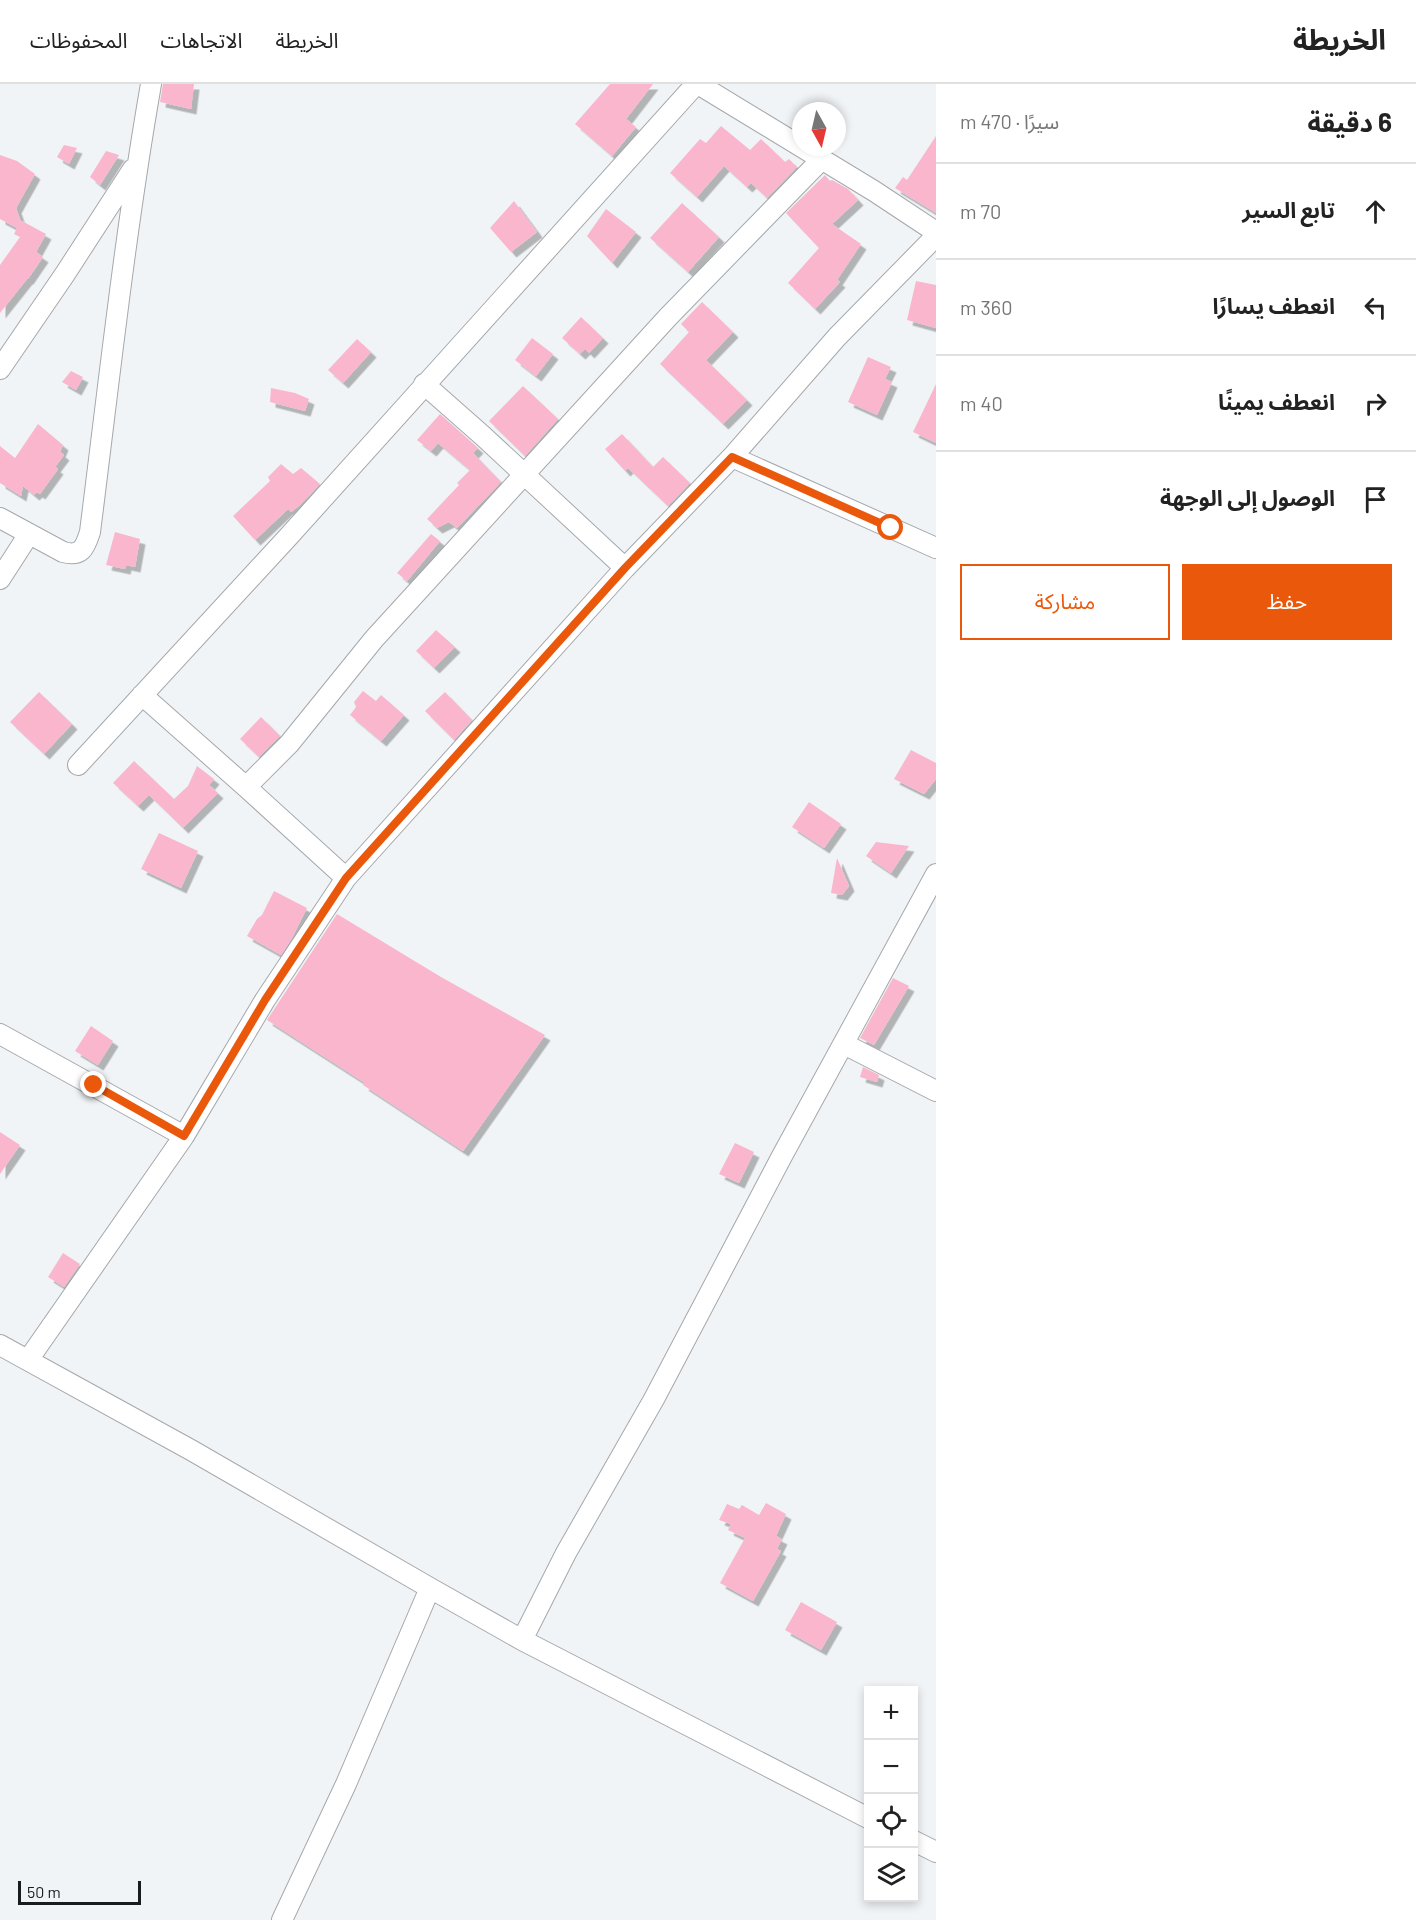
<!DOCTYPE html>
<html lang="ar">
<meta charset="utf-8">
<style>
:root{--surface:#fff;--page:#f6f6f6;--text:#222;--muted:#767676;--line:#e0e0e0;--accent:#ea580c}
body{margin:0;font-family:Barlow,"Noto Sans Arabic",sans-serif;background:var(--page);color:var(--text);direction:rtl}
.controls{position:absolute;right:18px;bottom:18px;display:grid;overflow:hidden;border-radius:0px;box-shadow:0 3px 9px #0003}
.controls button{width:54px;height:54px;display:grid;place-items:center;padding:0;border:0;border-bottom:2px solid var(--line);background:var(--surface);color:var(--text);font:30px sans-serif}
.compass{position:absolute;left:792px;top:18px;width:54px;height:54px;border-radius:50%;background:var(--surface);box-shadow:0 3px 9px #0003;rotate:172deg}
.scale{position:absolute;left:18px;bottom:15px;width:123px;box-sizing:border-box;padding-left:6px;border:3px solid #1a1b1c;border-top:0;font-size:16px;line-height:21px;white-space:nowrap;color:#1a1b1c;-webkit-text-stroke:4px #f1f4f7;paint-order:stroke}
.stop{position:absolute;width:18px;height:18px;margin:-14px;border:4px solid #ea580c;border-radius:50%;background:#fff}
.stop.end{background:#ea580c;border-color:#fff;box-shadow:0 2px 6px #0008}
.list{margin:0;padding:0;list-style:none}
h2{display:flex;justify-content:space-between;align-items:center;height:78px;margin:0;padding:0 24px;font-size:26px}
h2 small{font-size:20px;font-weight:400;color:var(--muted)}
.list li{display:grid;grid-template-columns:39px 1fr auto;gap:18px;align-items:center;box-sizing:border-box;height:96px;padding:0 24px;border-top:2px solid var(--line)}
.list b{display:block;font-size:22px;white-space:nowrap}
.list em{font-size:20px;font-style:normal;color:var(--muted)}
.actions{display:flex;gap:12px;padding:18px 24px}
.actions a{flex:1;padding:14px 0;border:2px solid var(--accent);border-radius:0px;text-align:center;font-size:21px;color:var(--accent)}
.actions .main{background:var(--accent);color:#fff}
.icon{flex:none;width:33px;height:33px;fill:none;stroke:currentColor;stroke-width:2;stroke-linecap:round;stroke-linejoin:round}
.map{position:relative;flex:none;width:936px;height:1836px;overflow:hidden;direction:ltr}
header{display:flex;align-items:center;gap:36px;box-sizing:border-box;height:84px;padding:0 30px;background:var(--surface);border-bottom:2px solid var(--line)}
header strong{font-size:28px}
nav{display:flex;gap:33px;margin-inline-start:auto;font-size:21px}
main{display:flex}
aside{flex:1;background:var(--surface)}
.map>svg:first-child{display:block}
.building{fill:#fab6cd;filter:url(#shadow)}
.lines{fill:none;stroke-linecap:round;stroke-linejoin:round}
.street-casing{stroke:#a5a8ab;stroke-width:22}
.street{stroke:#fff;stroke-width:20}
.route{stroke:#ea580c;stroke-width:8}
</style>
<header>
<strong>الخريطة</strong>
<nav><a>الخريطة</a><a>الاتجاهات</a><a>المحفوظات</a></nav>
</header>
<main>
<aside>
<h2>6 دقيقة<small>سيرًا · 470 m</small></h2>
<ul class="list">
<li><svg class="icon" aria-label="ahead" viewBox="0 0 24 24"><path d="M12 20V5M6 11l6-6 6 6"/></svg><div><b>تابع السير</b></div><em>70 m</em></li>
<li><svg class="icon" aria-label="left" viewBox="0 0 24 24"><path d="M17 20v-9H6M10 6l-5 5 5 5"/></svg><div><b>انعطف يسارًا</b></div><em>360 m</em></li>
<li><svg class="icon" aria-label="right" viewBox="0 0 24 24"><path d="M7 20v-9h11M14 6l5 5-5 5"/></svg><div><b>انعطف يمينًا</b></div><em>40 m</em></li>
<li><svg class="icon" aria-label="arrive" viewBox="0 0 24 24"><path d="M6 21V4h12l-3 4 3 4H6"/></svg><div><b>الوصول إلى الوجهة</b></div></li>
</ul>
<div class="actions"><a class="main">حفظ</a><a>مشاركة</a></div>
</aside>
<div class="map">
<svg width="936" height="1836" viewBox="0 0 936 1836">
<defs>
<filter id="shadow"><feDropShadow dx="5.5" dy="5.5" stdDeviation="0" flood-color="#0004"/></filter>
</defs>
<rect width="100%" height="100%" fill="#f1f4f7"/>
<path class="building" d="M163 0H194L191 25 160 18Z
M610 0H653L626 35 636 43 612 72 575 40Z
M721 42 750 66 761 55 785 78 789 75 797 83 767 114 751 99 747 103 724 82 697 113 670 89 700 55 706 59Z
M936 52V129L895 104 903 93 907 96Z
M64 61 77 64 69 80 57 73Z
M106 67 119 71 100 101 90 93Z
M0 71 17 77 35 90 16 124 21 138 22 137 46 150 36 168 43 173 28 195H27L0 229V181L20 153 14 150 17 144 0 135Z
M825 91 830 97 832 96 848 105 858 116 832 140 861 160 837 196 840 198 815 225 788 199 819 164 786 129Z
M514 117 537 148 511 168 490 144Z
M682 119 719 153 688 188 650 154Z
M606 125 636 148 612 179 587 152Z
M916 197 936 201V244L907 236Z
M702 218 733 248 706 276 747 316 723 340 660 280 689 248 681 240Z
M581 233 603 254 589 269 585 265 580 270 562 254Z
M532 254 553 270 536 292 515 276Z
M357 255 371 268 343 299 328 286Z
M868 273 891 283 885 295 892 298 877 331 848 318Z
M71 287 83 293 76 306 62 298Z
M936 300V359L913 348Z
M523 302 558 335 525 372 489 337Z
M271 304 295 309 309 315 305 327 270 318Z
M440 330 478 364 473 369 501 398 457 444 449 438 437 444 427 435 459 401 457 399 470 386 438 359 431 367 417 356Z
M38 340 63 361 60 368 64 371 55 383 58 385 40 410 37 408 34 411 23 402 21 412 0 399V362L15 374Z
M622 350 653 383 663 373 690 399 668 422 628 384 625 387 605 365Z
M281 380 293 390 301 384 320 400 300 421 291 428 288 425 255 456 233 432 270 397 268 393Z
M115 448 140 455 135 483 126 481 125 485 106 481Z
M431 450 440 457 407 497 397 489Z
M436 546 455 563 434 584 416 567Z
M363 607 376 617 381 611 404 631 381 657 350 631 356 623 354 618Z
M39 608 72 640 44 670 10 638Z
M445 608 472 636 454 656 425 627Z
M261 633 280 652 259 673 240 655Z
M911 666 936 679V695L924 710 894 695Z
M134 677 174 715 188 702 197 682 214 695 209 701 218 709 183 744 149 711 138 722 113 699Z
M809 718 841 740 824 764 792 743Z
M159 749 198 767 181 804 141 785Z
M876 758 909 762 891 789 866 772Z
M837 774 849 802 842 811 831 809Z
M274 807 307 824 292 854 281 871 247 852 257 835 262 831Z
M337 830 441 893 545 951 463 1067 363 1001 365 999 267 936Z
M893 894 909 902 874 961 860 954Z
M91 942 113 957 98 981 75 967Z
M863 983 879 991 877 998 860 993Z
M0 1048 20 1061 0 1090Z
M735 1059 754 1068 739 1099 719 1090Z
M63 1169 80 1180 64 1203 48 1193Z
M766 1419 786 1430 776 1452 782 1455 777 1465 781 1467 753 1517 720 1499 745 1454 728 1446 731 1440 719 1436 727 1420 739 1425 742 1421 759 1431Z
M801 1518 837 1538 821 1566 785 1546Z"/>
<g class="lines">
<g class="street-casing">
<path id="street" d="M698 0 874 107 936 148
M0 285 65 190 133 85
M424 300 483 352 625 484
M732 373 936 464
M0 434 63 468C81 473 85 464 90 448 109 298 125 149 151 0
M0 495 29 450
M142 611 246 703 346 794
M78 681 289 452 696 0
M246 703 289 660 374 555 668 233 821 76
M0 950 184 1052
M844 960 936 1007
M0 1261 191 1366 430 1504
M28 1276 184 1052 265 916 346 794 625 484 732 373 837 253 936 152
M522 1556 566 1469 654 1315 782 1072 936 790
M914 1757 936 1768
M282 1836 346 1700 430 1504 522 1556 868 1734"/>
</g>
<use href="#street" class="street"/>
</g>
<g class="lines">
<path class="route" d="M94 1001 184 1052 265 916 346 794 625 484 732 373 891 444"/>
</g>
</svg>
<div class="controls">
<button>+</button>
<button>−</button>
<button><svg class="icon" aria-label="locate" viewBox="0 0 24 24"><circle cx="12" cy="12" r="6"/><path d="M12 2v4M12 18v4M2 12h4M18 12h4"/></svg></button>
<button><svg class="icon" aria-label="layers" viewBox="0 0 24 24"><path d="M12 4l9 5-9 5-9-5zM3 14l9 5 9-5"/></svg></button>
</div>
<svg class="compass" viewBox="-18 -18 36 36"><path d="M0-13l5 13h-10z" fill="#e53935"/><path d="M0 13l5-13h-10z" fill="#767676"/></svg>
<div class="scale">50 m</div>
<div class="stop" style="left:891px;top:444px"></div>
<div class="stop end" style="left:94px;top:1001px"></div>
</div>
</main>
